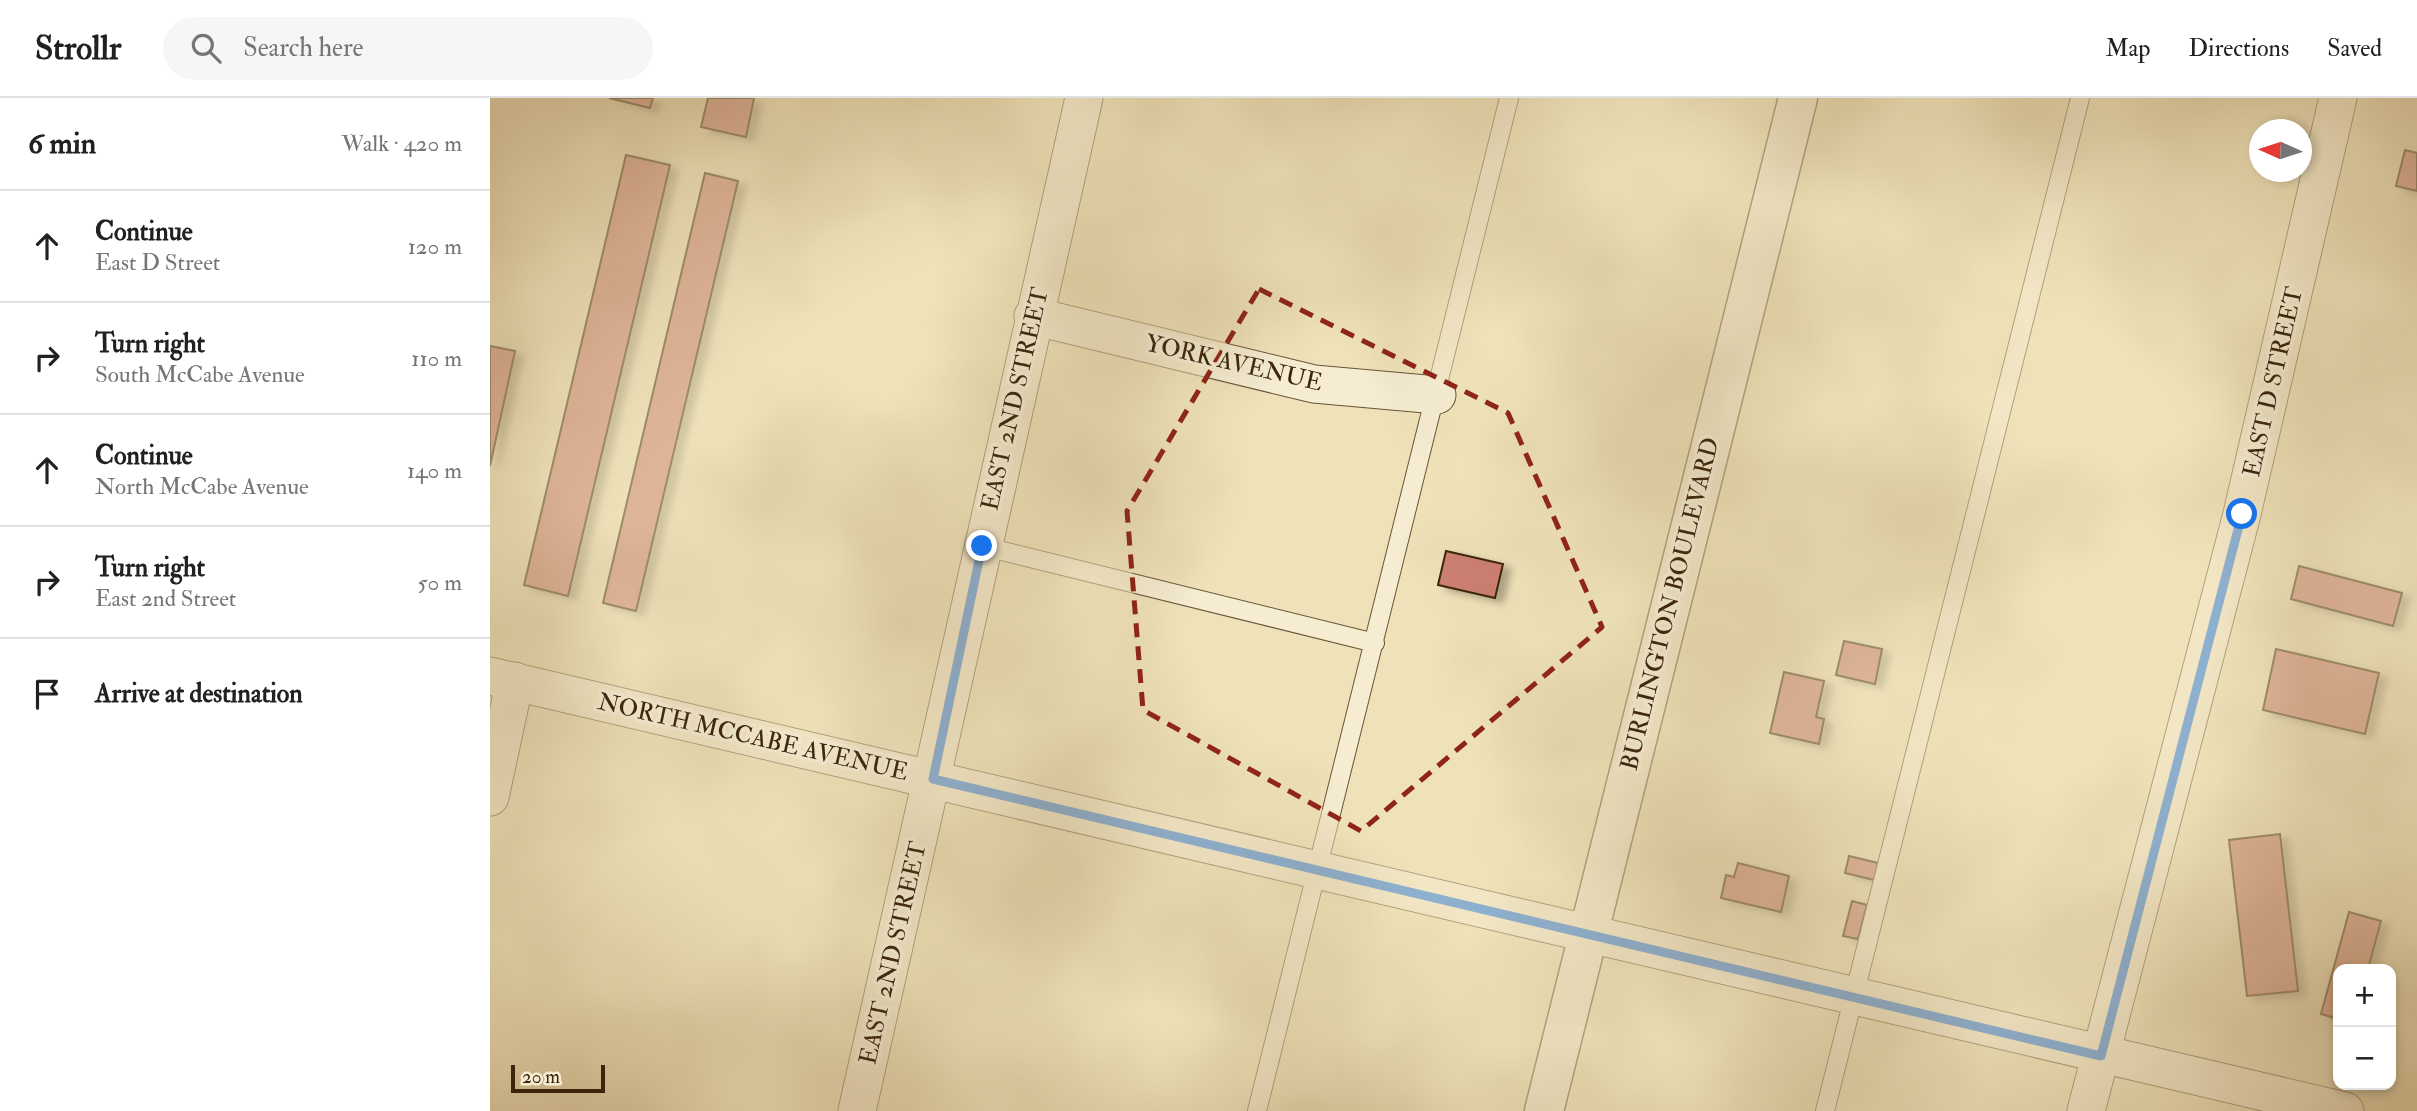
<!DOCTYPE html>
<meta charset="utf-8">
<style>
:root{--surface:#fff;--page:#f6f6f6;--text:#202124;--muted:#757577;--line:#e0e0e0}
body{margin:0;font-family:"IM FELL Double Pica",serif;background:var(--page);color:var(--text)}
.controls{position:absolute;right:21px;bottom:21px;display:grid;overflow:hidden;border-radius:14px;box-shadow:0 4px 10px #0003}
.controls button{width:63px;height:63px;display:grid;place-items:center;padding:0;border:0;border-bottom:2px solid var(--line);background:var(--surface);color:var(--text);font:35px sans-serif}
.compass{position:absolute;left:1759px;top:21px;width:63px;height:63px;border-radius:50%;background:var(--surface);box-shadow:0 4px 10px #0003;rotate:273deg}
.scale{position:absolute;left:21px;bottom:18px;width:94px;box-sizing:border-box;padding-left:7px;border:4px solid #3b250b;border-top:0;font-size:19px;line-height:24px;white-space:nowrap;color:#3b250b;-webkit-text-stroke:5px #f5ecd2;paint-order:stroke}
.stop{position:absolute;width:21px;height:21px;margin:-16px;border:5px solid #1a73e8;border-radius:50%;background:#fff}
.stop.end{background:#1a73e8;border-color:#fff;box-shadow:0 2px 7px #0008}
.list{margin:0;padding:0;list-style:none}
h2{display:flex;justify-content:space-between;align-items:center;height:91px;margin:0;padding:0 28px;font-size:30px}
h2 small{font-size:23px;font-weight:400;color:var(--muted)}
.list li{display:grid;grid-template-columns:46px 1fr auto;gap:21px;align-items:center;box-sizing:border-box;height:112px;padding:0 28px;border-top:2px solid var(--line)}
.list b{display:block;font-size:26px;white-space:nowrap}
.list p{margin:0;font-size:23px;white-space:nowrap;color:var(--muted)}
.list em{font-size:23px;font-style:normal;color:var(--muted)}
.icon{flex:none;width:38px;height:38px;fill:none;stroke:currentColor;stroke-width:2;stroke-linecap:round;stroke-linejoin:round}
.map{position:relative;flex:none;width:1927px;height:1013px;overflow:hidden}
header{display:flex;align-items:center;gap:42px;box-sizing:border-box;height:98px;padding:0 35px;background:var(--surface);border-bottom:2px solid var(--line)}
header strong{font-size:33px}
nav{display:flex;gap:38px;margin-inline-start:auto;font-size:24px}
.search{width:490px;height:63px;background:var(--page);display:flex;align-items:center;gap:18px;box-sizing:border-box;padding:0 24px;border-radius:38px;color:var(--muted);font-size:26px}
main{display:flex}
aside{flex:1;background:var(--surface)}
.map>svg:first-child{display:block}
.building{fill:#cc7f72;stroke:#3b250b;stroke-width:2;filter:url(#shadow)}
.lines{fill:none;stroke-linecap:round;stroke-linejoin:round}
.service-casing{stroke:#685436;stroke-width:20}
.minor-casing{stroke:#685436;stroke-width:39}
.tertiary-casing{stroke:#685436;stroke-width:41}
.service{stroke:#f5ecd2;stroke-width:18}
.minor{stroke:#f5ecd2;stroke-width:37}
.tertiary{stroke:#f5ecd2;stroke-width:38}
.route{stroke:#1a73e8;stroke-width:9}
.marked{fill:none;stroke:#8f2418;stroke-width:5;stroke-dasharray:14 9;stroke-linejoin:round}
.labels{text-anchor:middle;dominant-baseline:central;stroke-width:7;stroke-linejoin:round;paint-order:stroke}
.street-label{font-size:24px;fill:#3b250b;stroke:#f5ecd2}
</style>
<header>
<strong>Strollr</strong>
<div class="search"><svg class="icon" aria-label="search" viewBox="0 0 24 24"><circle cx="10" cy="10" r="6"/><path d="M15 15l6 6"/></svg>Search here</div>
<nav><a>Map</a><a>Directions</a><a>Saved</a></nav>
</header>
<main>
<aside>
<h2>6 min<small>Walk · 420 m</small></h2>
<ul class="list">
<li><svg class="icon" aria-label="ahead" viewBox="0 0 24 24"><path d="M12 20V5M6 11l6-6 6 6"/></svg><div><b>Continue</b><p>East D Street</p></div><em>120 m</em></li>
<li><svg class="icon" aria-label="right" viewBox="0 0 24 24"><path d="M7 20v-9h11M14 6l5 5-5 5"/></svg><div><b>Turn right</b><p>South McCabe Avenue</p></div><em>110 m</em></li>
<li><svg class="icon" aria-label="ahead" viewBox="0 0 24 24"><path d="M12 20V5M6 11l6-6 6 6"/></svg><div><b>Continue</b><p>North McCabe Avenue</p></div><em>140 m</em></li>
<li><svg class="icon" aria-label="right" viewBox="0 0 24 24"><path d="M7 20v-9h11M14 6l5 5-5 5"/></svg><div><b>Turn right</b><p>East 2nd Street</p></div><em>50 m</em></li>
<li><svg class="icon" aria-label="arrive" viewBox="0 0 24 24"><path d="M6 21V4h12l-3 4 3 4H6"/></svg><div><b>Arrive at destination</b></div></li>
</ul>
</aside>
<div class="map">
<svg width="1927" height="1013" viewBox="0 0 1927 1013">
<defs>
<filter id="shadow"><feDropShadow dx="8" dy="4.5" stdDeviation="3.5" flood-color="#0004"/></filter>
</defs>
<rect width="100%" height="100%" fill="#efe2b9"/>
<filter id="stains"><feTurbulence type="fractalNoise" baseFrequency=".00286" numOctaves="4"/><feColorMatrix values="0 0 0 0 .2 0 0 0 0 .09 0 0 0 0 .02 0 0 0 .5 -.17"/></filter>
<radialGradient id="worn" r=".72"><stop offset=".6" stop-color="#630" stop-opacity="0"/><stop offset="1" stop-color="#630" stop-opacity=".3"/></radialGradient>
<path class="building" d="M119 0H163L160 10Z
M218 0H264L256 39 211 29Z
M1915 52 1927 55V93L1906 88Z
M136 57 180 67 78 498 34 487Z
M215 75 248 83 146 513 113 505Z
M0 248 25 253 0 368Z
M956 453 1013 466 1005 500 948 487Z
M1809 468 1912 495 1903 528 1801 501Z
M1354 543 1392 551 1385 586 1346 577Z
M1786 551 1889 575 1875 636 1773 612Z
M1294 574 1334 583 1326 619 1334 621 1329 646 1280 635Z
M1790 736 1808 893 1757 898 1739 742Z
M1359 758 1388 765 1384 782 1355 775Z
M1248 765 1299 778 1291 814 1231 800 1236 777 1244 779Z
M1362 803 1377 807 1368 841 1353 838Z
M1859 814 1891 823 1878 871H1848V921L1831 916Z"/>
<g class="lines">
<g class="service-casing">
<path id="service" d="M492 448 885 545
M767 1013 1019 0
M1335 1013 1590 0"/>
</g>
<g class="minor-casing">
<path id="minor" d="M543 218 824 286 947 297
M0 578 1855 1013
M0 699 25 583
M367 1013 594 0
M1596 1013 1752 416 1848 0"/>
</g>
<g class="tertiary-casing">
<path id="tertiary" d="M1054 1013 1308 0"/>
</g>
<use href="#service" class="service"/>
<use href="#minor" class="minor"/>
<use href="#tertiary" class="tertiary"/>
</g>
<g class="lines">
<path class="route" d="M492 448 443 681 1611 958 1752 416"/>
</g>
<path d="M0 0H1927V1013H0ZM769 191 1018 315 1112 529 871 733 653 612 637 413Z" fill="#efe2b9" fill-opacity=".55" fill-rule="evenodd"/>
<path class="marked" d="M769 191 1018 315 1112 529 871 733 653 612 637 413Z"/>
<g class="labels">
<g class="street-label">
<text transform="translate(744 265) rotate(13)">YORK AVENUE</text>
<text transform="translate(1783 284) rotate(-77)">EAST D STREET</text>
<text transform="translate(525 301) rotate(-77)">EAST 2ND STREET</text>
<text transform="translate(1180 506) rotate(-76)">BURLINGTON BOULEVARD</text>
<text transform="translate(263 639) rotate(13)">NORTH MCCABE AVENUE</text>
<text transform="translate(403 855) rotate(-77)">EAST 2ND STREET</text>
</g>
</g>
<rect width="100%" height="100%" filter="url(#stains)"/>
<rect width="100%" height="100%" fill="url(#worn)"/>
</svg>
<div class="controls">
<button>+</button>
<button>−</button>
</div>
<svg class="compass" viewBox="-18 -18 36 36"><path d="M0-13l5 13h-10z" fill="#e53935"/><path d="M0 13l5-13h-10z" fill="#757577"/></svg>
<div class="scale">20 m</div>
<div class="stop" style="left:1752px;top:416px"></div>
<div class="stop end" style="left:492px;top:448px"></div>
</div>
</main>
